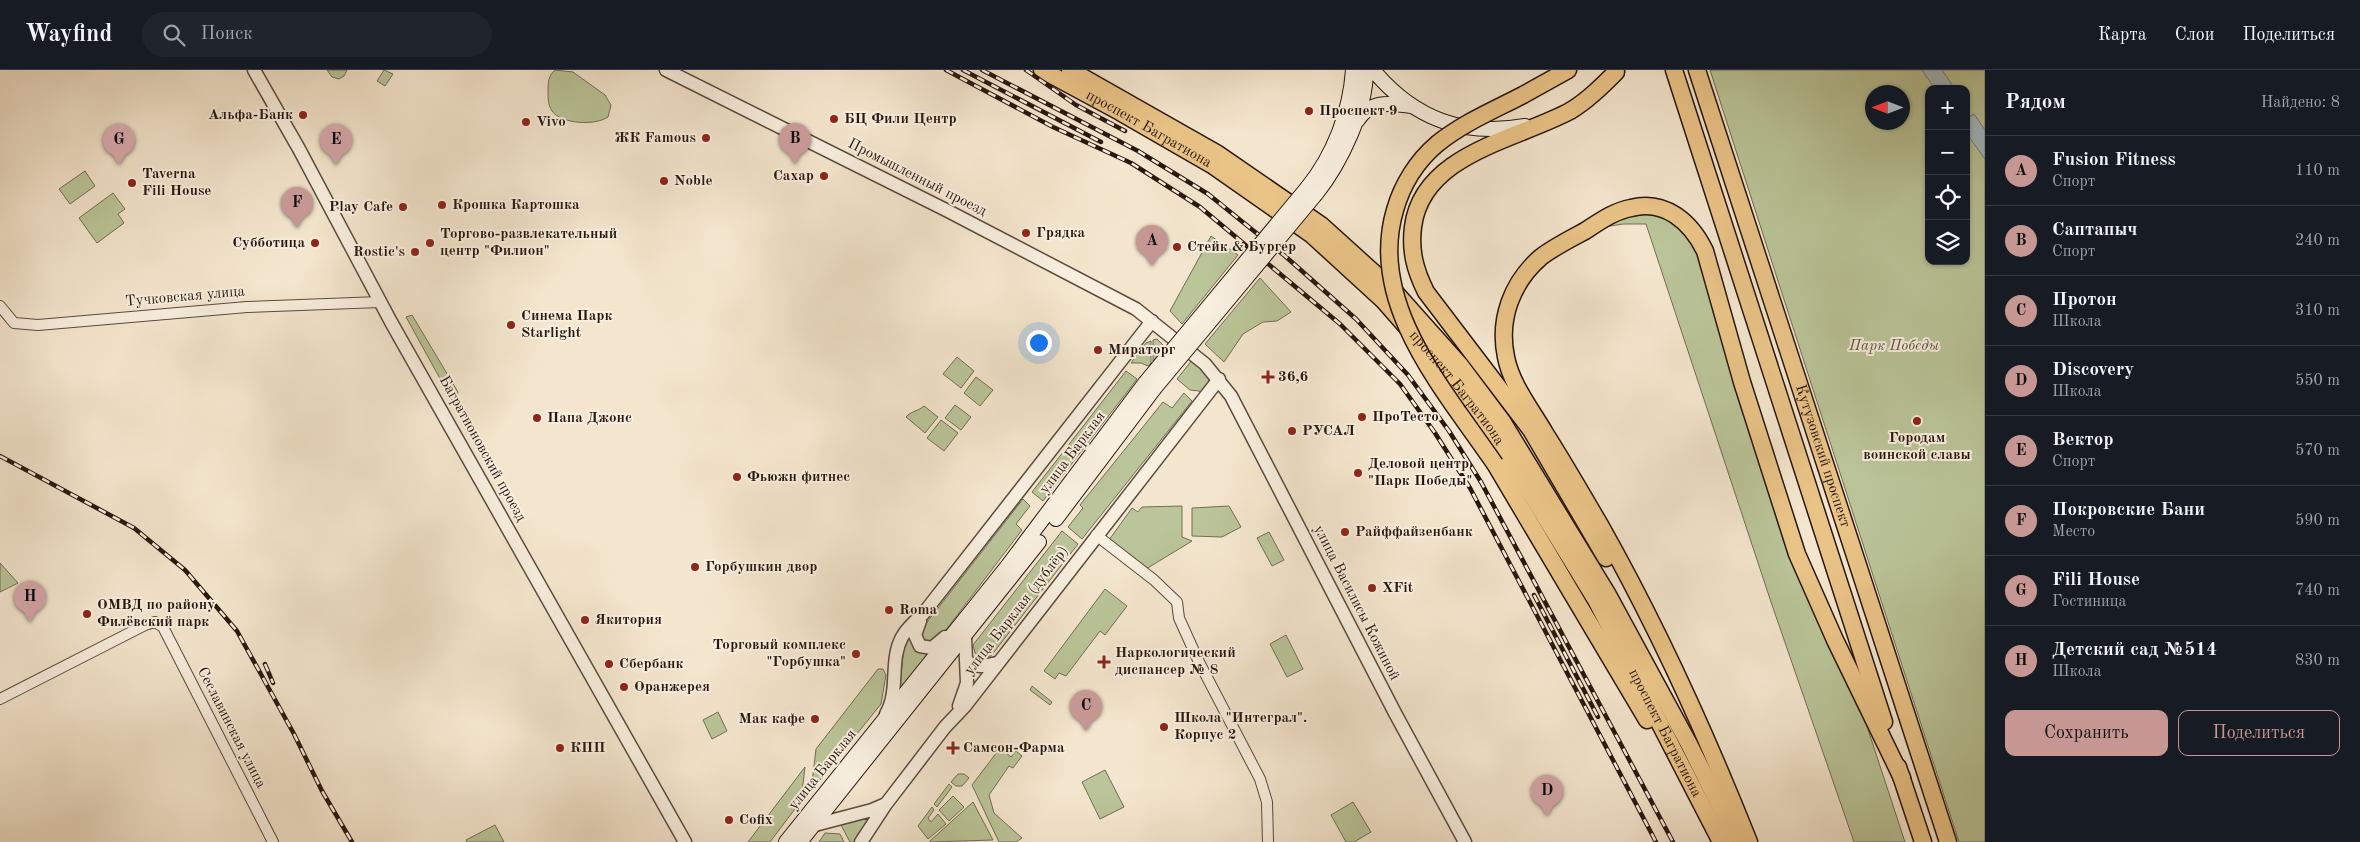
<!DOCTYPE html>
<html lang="ru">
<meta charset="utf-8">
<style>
:root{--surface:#171b24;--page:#20242c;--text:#f1f3f6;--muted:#9ea1a6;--line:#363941;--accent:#c59692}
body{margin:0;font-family:"Old Standard TT",serif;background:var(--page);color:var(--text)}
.controls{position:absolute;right:15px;top:15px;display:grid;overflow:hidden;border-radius:10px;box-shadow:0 1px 4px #0004}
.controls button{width:45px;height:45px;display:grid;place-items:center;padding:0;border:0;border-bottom:1px solid var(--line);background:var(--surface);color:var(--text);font:25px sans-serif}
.compass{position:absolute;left:1865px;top:15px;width:45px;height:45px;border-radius:50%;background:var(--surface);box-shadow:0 1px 4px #0004;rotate:270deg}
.you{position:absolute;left:1038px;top:272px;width:18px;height:18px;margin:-12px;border:4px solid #fff;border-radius:50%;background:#1a73e8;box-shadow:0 0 0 8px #1a73e833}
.badge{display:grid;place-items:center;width:32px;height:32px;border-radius:50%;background:var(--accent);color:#111;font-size:16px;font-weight:700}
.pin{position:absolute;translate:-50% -41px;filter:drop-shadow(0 1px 2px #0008)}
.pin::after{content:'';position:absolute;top:26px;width:18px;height:15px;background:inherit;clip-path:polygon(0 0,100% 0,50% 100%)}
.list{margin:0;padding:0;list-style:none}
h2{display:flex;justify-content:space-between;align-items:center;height:65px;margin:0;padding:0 20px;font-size:21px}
h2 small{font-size:16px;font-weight:400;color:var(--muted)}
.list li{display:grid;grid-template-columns:32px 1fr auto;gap:15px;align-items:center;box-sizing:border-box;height:70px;padding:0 20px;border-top:1px solid var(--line)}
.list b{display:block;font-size:19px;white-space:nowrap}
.list p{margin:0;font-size:16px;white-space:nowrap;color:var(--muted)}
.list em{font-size:16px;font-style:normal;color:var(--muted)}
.actions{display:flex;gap:10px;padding:15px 20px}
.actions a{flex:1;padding:11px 0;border:1px solid var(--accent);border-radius:10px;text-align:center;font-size:18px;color:var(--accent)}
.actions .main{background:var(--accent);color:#111}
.icon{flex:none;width:28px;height:28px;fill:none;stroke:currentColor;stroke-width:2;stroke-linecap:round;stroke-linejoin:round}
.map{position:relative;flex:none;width:1985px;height:772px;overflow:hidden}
header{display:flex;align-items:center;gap:30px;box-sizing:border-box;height:70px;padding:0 25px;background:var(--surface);border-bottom:1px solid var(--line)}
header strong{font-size:24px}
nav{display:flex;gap:28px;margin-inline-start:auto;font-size:18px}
.search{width:350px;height:45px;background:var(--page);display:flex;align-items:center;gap:12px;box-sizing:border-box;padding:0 18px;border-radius:28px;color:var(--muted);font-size:19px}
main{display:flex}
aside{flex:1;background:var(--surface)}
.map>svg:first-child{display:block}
.green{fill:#bac599;stroke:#716e54;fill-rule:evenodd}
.water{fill:#a2bcc4;stroke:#717a7c}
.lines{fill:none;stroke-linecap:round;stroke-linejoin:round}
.minor-casing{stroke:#5b4b3f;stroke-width:12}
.tertiary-casing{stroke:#5b4b3f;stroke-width:15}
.secondary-casing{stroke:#28170f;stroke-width:16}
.primary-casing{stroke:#28170f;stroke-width:19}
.minor{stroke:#f8efdf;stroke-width:10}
.tertiary{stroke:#f8efdf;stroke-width:12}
.secondary{stroke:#f8efdf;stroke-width:14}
.primary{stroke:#eac387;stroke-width:16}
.rail-casing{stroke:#28170f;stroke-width:4.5}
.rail{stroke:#f8efdf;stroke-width:2.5;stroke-dasharray:8;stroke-linecap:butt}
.secondary-bridge-casing{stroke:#28170f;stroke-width:16;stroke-linecap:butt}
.primary-bridge-casing{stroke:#28170f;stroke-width:19;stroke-linecap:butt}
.secondary-bridge{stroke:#f8efdf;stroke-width:14}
.primary-bridge{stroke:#eac387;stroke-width:16}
.poi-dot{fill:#8f2418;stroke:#f8efdf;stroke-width:2}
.labels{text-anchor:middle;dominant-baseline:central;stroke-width:4;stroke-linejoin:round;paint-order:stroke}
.poi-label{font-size:15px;font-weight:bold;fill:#28170f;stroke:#f8efdf;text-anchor:start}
.street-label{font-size:15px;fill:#28170f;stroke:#f8efdf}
.park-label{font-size:15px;font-style:italic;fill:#5b543f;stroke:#f8efdf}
</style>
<header>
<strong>Wayfind</strong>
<div class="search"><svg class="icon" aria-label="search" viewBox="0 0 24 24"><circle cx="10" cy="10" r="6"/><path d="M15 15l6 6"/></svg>Поиск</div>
<nav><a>Карта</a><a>Слои</a><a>Поделиться</a></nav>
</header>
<main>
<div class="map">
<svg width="1985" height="772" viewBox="0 0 1985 772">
<rect width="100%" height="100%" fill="#f4e6ce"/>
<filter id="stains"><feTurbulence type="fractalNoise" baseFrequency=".004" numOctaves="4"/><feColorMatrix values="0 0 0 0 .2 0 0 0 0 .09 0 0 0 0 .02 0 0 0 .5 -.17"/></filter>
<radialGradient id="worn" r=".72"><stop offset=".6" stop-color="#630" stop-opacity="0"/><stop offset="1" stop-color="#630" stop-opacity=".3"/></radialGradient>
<path class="green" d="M327 0H347L344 6 339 9 332 7Z
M384 0 393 4 385 16 377 11Z
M555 0 573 2 605 25 611 35 608 47C595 56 561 54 552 41 548 35 548 28 548 22 548 13 548 6 555 0Z
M1710 0H1985V772H1959ZM1929 19H1966V191H1929ZM1872 22H1902V52H1872Z
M85 101 95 116 70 134 59 119Z
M113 123 125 139 118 144 124 153 97 173 79 148Z
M1631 142 1667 144 1697 175 1745 343 1856 623 1905 772H1854L1771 532 1646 154H1623L1604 157Z
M1211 166 1238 185 1182 254 1170 241Z
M1260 208 1291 242 1277 251 1263 252 1243 264 1224 292 1205 274Z
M412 245 458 322 456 330 453 332 406 247Z
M1157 269 1165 277 1153 291V270Z
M1151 271V293L1148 296 1141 293H1131L1146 273Z
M957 287 974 301 961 318 943 304Z
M1193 289 1209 302 1208 318 1204 325 1199 321 1190 320 1177 309Z
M1126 301 1137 309 1043 431 1032 422Z
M976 307 993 320 980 336 964 323Z
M1184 323 1192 331 1082 469 1068 457 1083 438 1080 435 1163 332 1172 338Z
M955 335 971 347 961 360 945 348Z
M924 336 938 347 925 363 906 347C911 341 919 341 924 336Z
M941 350 958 363 944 381 927 368Z
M1023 429 1030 436 1016 454 1022 460 939 569 933 572 926 571 922 566 924 556Z
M1182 436V467L1192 471 1146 499 1109 470 1132 438 1138 442 1142 437Z
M1229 436 1241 457 1222 467 1192 466V438Z
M1062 461 1078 474 991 586 981 588 975 583 973 575Z
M1269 462 1284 490 1272 496 1257 468Z
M0 493 18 513 0 522Z
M1105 519 1127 536 1105 565 1100 561 1066 606 1059 603 1055 609 1044 601Z
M1286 565 1303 599 1287 607 1270 574Z
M910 568 931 583 899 622 904 576Z
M878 599H883L886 605 881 634 811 721 816 679Z
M1032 616 1052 632 1050 635 1030 620Z
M718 642 727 661 712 669 703 650Z
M1000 678 1011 687 1016 681 1022 686 1013 698 1009 696 989 725 994 743 1022 768 1016 772H999L972 715Z
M805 697 801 731 770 772H748Z
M1105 700 1124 737 1100 749 1082 712Z
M958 704H964L969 708 962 716H956L951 712Z
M949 714 952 717 937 737 934 734Z
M953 726 964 737 949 751 939 740Z
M973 732 993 770 930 772V771Z
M1353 732 1371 762 1354 772H1346L1331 745Z
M932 737 934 740 928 748 931 752 938 744 946 754 928 769 918 756Z
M874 745 857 772H850L841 755Z
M495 755 504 772H467L466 770Z
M825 763 840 764 844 772H819Z"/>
<path class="water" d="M1922 0H1942L1953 16 1950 19H1935Z
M1974 44 1985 60V89L1966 63V49Z"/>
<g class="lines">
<g class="minor-casing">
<path id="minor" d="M0 236 14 253 38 255 247 237 380 232
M1096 465 1154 510 1177 532 1179 548 1198 590 1260 709 1267 732 1268 772
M0 629 145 555 155 552 163 557 273 772"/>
</g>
<g class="tertiary-casing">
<path id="tertiary" d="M254 0 299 79 391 252 685 772
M666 0 946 140 1136 239 1205 294 1231 326 1395 643 1465 772
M920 551 915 565 920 576 932 578 945 567
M965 567 966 590C975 599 985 596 997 593
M959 636 967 613 966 590
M886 644C900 620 889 591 902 567 907 558 915 551 923 544L1152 251
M815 755 872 740 886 734
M861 772 886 734 945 657 965 636 1219 309"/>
</g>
<g class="secondary-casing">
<path id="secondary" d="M1373 0C1414 49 1463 67 1525 56
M1357 51C1370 30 1389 33 1411 36
M1307 118C1334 85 1350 42 1353 0
M1316 124C1341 93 1366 40 1366 0
M1056 449 1154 319
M786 772 1006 498 1145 313
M800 772 1039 472"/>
</g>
<g class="primary-casing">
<g id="primary">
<path id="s1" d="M1042 0 1120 42 1212 95 1312 165 1383 230 1448 304 1491 359 1596 530 1721 772"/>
<path d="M1070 0 1218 84 1321 155 1394 221 1460 295 1502 351 1608 525 1689 674 1738 772"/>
<path d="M1674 0 1884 652"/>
<path id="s2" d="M1697 0 1948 772"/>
<path d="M1523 25 1568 0"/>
<path d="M1495 394 1647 650"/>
<path d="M1606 488 1531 360 1426 222C1415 200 1410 181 1413 157 1422 84 1516 70 1570 41 1587 31 1602 16 1616 2"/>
<path d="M1898 697 1923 772"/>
<path d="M1749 772C1706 664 1657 556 1600 455 1582 424 1564 393 1545 363 1531 339 1511 314 1506 287 1498 249 1512 212 1541 187 1554 177 1570 169 1585 161 1599 152 1614 141 1631 138 1665 129 1691 152 1705 181L1742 312 1797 484 1835 570 1902 708"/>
</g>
</g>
<use href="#minor" class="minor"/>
<use href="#tertiary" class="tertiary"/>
<use href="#secondary" class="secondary"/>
<use href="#primary" class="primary"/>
<g class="rail-casing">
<path id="rail" d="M946 0 1053 57 1131 93 1200 137 1340 254 1400 314 1435 363 1470 418 1656 772
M963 0 1101 72
M982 0 1138 81 1208 124 1285 186 1356 249 1408 305 1449 361 1481 412 1673 772
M1026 0 1076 35 1125 61
M0 386 134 458 185 500 237 561 294 664 322 721 352 772
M1534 525 1598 647
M265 594 273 613"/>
</g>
<use href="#rail" class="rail"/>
<g class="secondary-bridge-casing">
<path id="secondary-bridge" d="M1145 313 1307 118
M1154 319 1316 124"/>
</g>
<g class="primary-bridge-casing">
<path id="primary-bridge" d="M1495 394C1445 321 1367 234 1395 140 1402 115 1417 91 1437 74 1463 53 1494 40 1523 25"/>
</g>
<use href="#secondary-bridge" class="secondary-bridge"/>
<use href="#primary-bridge" class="primary-bridge"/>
</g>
<g class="poi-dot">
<circle cx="1309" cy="41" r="5"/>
<circle cx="303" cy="45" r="5"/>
<circle cx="834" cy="49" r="5"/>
<circle cx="526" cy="52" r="5"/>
<circle cx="706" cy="68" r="5"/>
<circle cx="824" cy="106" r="5"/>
<circle cx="664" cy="111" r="5"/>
<circle cx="132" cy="113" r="5"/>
<circle cx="442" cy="135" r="5"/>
<circle cx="403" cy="137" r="5"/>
<circle cx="1026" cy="163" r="5"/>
<circle cx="315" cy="173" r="5"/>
<circle cx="430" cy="173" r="5"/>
<circle cx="1177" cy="177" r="5"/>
<circle cx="415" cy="182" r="5"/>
<circle cx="511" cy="255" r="5"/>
<circle cx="1098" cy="280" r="5"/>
<path d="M1265.5 299.5h5v5h5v5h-5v5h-5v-5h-5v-5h5z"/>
<circle cx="1362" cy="347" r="5"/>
<circle cx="537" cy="348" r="5"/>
<circle cx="1917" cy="351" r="5"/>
<circle cx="1292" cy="361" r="5"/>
<circle cx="1358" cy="403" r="5"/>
<circle cx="737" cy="407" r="5"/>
<circle cx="1345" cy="462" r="5"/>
<circle cx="695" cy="497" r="5"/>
<circle cx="1372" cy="518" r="5"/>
<circle cx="889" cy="540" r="5"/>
<circle cx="87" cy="544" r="5"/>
<circle cx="585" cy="550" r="5"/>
<circle cx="856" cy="584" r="5"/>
<path d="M1101.5 584.5h5v5h5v5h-5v5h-5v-5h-5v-5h5z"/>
<circle cx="609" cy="594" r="5"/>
<circle cx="624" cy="617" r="5"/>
<circle cx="815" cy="649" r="5"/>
<circle cx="1164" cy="657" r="5"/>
<circle cx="560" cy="678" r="5"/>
<path d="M950.5 670.5h5v5h5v5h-5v5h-5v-5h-5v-5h5z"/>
<circle cx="729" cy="750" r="5"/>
</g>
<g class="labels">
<g class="poi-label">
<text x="1319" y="41">Проспект 9</text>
<text x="293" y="45" text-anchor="end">Альфа-Банк</text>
<text x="844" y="49">БЦ Фили Центр</text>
<text x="536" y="52">Vivo</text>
<text x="696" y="68" text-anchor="end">ЖК Famous</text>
<text x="142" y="104">Taverna<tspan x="142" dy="17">Fili House</tspan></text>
<text x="814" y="106" text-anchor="end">Сахар</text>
<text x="674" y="111">Noble</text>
<text x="452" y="135">Крошка Картошка</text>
<text x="393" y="137" text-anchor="end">Play Cafe</text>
<text x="1036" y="163">Грядка</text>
<text x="440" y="164">Торгово-развлекательный<tspan x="440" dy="17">центр "Филион"</tspan></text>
<text x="305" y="173" text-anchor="end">Субботица</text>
<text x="1187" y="177">Стейк &amp; Бургер</text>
<text x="405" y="182" text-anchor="end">Rostic's</text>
<text x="521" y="246">Синема Парк<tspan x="521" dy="17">Starlight</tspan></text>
<text x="1108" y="280">Мираторг</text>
<text x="1278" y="307">36,6</text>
<text x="1372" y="347">ПроТесто</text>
<text x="547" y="348">Папа Джонс</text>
<text x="1302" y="361">РУСАЛ</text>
<text x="1917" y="368" text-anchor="middle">Городам<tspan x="1917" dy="17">воинской славы</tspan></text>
<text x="1368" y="394">Деловой центр<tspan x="1368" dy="17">"Парк Победы"</tspan></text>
<text x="747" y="407">Фьюжн фитнес</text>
<text x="1355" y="462">Райффайзенбанк</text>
<text x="705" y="497">Горбушкин двор</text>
<text x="1382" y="518">XFit</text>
<text x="97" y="535">ОМВД по району<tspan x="97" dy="17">Филёвский парк</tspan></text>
<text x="899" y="540">Roma</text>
<text x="595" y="550">Якитория</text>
<text x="846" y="575" text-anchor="end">Торговый комплекс<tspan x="846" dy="17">"Горбушка"</tspan></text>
<text x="1115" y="583">Наркологический<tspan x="1115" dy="17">диспансер № 8</tspan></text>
<text x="619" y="594">Сбербанк</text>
<text x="634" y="617">Оранжерея</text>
<text x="1174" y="648">Школа "Интеграл".<tspan x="1174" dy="17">Корпус 2</tspan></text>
<text x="805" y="649" text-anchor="end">Мак кафе</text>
<text x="570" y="678">КПП</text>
<text x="963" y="678">Самсон-Фарма</text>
<text x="739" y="750">Cofix</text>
</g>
<g class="street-label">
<text stroke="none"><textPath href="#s1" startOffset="122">проспект Багратиона</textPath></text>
<text transform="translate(917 108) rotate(27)">Промышленный проезд</text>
<text transform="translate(185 227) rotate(-5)">Тучковская улица</text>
<text stroke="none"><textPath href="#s1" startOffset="528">проспект Багратиона</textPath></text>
<text transform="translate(482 379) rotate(61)">Багратионовский проезд</text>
<text transform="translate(1073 383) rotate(-53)">улица Барклая</text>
<text stroke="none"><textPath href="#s2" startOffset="406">Кутузовский проспект</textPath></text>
<text transform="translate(1356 533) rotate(63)">улица Василисы Кожиной</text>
<text transform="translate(1017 541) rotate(-52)">улица Барклая (дублёр)</text>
<text transform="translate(231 658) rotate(63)">Сеславинская улица</text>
<text stroke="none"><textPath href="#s1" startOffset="932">проспект Багратиона</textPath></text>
<text transform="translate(823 700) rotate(-51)">улица Барклая</text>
</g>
<g class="park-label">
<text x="1894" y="276">Парк Победы</text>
</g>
</g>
<rect width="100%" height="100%" filter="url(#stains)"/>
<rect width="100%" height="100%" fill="url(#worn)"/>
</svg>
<div class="controls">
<button>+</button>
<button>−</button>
<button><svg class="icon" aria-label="locate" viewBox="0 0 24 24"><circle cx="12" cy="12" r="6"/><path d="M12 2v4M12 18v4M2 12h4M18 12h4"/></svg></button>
<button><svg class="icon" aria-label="layers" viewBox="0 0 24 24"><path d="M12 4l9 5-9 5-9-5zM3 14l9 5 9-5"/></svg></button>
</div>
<svg class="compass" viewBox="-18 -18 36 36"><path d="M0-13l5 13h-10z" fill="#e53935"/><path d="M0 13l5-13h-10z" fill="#9ea1a6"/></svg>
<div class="you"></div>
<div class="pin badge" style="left:1152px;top:196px">A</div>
<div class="pin badge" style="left:795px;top:94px">B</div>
<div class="pin badge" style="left:1086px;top:661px">C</div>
<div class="pin badge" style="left:1547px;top:746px">D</div>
<div class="pin badge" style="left:336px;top:95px">E</div>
<div class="pin badge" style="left:297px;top:158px">F</div>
<div class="pin badge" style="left:119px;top:95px">G</div>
<div class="pin badge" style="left:30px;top:552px">H</div>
</div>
<aside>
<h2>Рядом<small>Найдено: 8</small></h2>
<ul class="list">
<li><span class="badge">A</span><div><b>Fusion Fitness</b><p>Спорт</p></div><em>110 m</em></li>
<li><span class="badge">B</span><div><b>Саптапыч</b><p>Спорт</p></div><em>240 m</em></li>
<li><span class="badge">C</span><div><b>Протон</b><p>Школа</p></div><em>310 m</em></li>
<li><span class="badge">D</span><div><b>Discovery</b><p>Школа</p></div><em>550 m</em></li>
<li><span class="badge">E</span><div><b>Вектор</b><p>Спорт</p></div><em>570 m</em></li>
<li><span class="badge">F</span><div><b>Покровские Бани</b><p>Место</p></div><em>590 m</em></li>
<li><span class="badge">G</span><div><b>Fili House</b><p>Гостиница</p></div><em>740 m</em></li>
<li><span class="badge">H</span><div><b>Детский сад №514</b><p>Школа</p></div><em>830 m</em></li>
</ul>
<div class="actions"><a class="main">Сохранить</a><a>Поделиться</a></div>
</aside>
</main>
